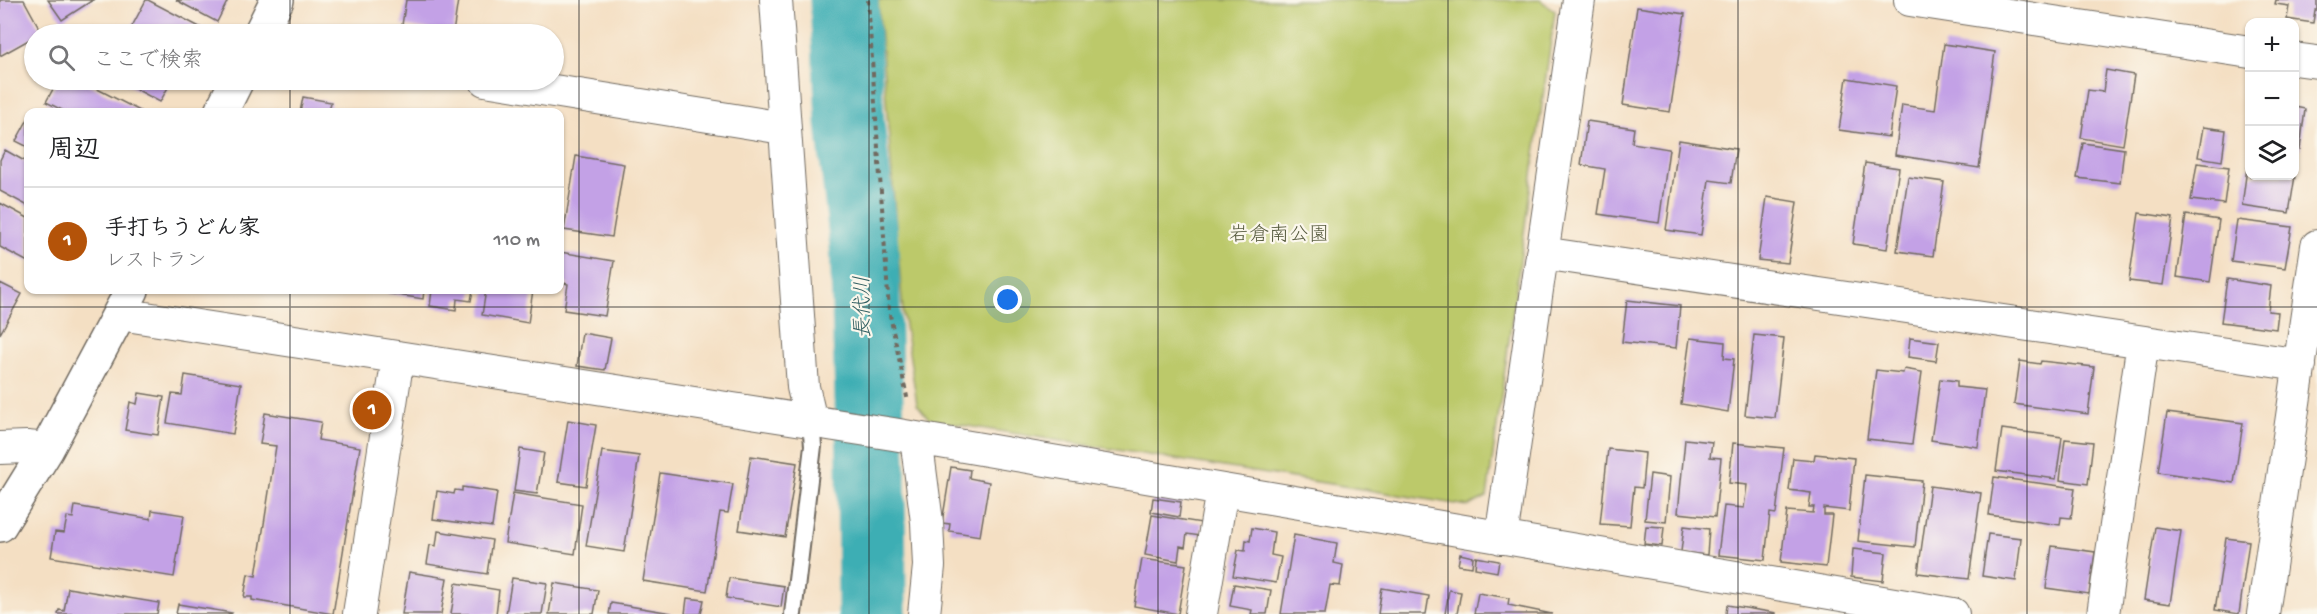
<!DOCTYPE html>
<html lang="ja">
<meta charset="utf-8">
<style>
:root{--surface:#fff;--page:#f2f2f2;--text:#202124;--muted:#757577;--line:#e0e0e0;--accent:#b45309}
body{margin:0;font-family:"Gochi Hand","Klee One",sans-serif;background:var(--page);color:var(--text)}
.controls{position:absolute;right:18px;top:18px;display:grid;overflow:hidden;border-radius:12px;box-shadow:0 2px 4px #0004}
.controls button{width:54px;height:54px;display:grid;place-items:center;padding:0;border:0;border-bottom:2px solid var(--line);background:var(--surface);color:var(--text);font:30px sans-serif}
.you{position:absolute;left:1008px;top:300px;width:21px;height:21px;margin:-15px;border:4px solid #fff;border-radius:50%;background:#1a73e8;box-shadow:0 0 0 9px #1a73e833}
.badge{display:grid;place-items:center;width:39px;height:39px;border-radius:50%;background:var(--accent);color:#fff;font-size:20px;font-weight:700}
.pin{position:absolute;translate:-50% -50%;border:3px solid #fff;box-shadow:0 2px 6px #0006}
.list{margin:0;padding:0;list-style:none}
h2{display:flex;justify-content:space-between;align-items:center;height:78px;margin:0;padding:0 24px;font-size:26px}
h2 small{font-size:20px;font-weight:400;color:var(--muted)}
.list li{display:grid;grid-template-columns:39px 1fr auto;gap:18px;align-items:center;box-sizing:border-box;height:108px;padding:0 24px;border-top:2px solid var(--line)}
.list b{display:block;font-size:22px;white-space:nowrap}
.list p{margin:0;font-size:20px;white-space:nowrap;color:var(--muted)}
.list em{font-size:20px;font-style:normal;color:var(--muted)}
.icon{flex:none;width:33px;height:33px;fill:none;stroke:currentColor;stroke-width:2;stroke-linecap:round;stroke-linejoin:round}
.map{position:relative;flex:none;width:2317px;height:614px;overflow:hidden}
.search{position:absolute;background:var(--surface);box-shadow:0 2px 4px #0004;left:24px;top:24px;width:540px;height:66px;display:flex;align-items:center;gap:15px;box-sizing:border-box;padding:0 21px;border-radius:33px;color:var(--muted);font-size:22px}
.panel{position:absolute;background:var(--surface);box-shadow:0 2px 4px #0004;left:24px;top:108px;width:540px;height:186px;border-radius:12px}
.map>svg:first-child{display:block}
.green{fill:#bcc96a;stroke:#747a4a;stroke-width:1.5}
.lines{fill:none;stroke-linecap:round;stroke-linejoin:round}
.river{stroke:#3caeb4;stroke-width:69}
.building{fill:#c3a1e6}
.service-casing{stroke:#716a60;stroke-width:20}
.minor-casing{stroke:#716a60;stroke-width:34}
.tertiary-casing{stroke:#716a60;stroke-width:36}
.path{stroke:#716a60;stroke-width:4;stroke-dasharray:4.5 4.5;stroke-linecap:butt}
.service{stroke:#fff;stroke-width:16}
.minor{stroke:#fff;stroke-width:32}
.tertiary{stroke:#fff;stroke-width:33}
.grid{fill:none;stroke:#2b2b2b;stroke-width:1.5;stroke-opacity:0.55}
.labels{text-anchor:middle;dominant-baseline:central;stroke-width:4.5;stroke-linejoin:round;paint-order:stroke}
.park-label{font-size:20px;fill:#565a3e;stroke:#fbf7ec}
.water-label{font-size:21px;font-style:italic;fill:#325f62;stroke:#fbf7ec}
</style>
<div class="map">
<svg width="2317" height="614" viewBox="0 0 2317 614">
<rect width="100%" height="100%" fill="#fbf7ec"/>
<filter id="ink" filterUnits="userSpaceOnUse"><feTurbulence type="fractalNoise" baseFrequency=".0167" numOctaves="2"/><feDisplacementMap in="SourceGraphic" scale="12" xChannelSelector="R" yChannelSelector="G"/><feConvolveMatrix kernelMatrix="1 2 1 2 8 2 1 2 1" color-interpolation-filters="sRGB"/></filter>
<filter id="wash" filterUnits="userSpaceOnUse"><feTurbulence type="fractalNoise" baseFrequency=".008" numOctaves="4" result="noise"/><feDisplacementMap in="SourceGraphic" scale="24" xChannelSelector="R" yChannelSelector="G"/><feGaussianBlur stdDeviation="1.35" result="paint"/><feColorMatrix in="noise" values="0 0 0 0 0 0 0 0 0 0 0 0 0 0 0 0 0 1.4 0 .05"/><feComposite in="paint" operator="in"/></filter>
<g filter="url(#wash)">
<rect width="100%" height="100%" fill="#f4dfc3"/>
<path class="green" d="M878 0H1540L1555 11 1487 497 1468 506 930 420 917 404 903 313Z"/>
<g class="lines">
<path class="river" d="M844 0 850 123 864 245 871 461 872 614"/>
</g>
<g id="blocks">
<path class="building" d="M0 0H24L42 33 34 34V37L0 56Z
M48 0H93L62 20Z
M146 0H148L213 34H132L129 32Z
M176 0H228L217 22Z
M406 0H458L453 33 402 25Z
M2276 0H2317V10H2315L2313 23 2287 19 2289 6 2275 4Z
M1637 7 1685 14 1670 112 1623 105Z
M1944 44 1995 52 1979 168 1895 155 1902 105 1935 110Z
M2106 70 2134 75 2123 145 2081 138 2088 90 2103 92Z
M1847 78 1896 86 1889 137 1839 130Z
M58 80H80L142 112H66L46 102Z
M119 80H172L160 102Z
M303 97 331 102 329 112H300Z
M2295 107 2305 109 2300 149 2295 148Z
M28 119V147L16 141Z
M1587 121 1634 128 1632 143 1669 149 1659 223 1598 214 1605 169 1581 165Z
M2203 127 2226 130 2222 161 2198 157Z
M1679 140 1736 149 1731 183 1709 180 1701 235 1666 230Z
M2083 143 2124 149 2120 183 2077 178Z
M5 150 28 163V206L0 191V160Z
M576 156 624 164 612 237 564 230Z
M1865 163 1899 168 1887 249 1853 244Z
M2197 163 2229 167 2224 204 2191 200Z
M2247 168H2250V176H2295L2289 213 2242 206Z
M1908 177 1944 182 1933 256 1897 251Z
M1767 197 1797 202 1788 263 1758 260Z
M0 203 28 218V262L0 247Z
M2139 213 2173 218 2163 285 2129 281Z
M2186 215 2219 220 2210 282 2177 277Z
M2237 220 2292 227 2285 268 2231 261Z
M560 252 614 261 605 316 564 310 568 284 560 282Z
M2227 279 2271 286 2268 311 2278 312 2276 329 2221 322Z
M0 283 22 294 0 334Z
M386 290H424L423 299 386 293Z
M432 290H473L471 301 457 299 456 310 430 306Z
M486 290 507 293V290H533L528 323 482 315Z
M1627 300 1680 306 1676 348 1622 342Z
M582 333 611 338 605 370 577 366Z
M1754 335 1784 338 1775 418 1745 415Z
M1690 338 1725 342 1724 358 1734 359 1728 412 1681 404Z
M1910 338 1939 342 1936 361 1908 357Z
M2020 361 2040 364 2041 361 2094 367 2088 414 2014 404Z
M1904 369 1922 372 1912 444 1867 439 1876 370 1903 373Z
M185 375 241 384 233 434 167 423 172 394 182 395Z
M1940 379 1957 381V387L1985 390 1978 447 1931 440Z
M139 393 164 397 158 435 125 430 130 402 137 404Z
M265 413 321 422 318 440 360 447 333 614 252 600V597H244L248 574 256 576 276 446 260 444Z
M2167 413 2243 423 2234 483 2158 472Z
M568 420 596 425 586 486 558 482Z
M2002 429 2062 437 2056 479 1996 471Z
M1685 439 1712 442 1710 457 1721 458 1715 517 1678 513Z
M2065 439 2093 442 2088 484 2060 480Z
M1733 443 1784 448 1776 514 1770 513 1765 560 1718 555 1724 506 1744 508 1747 485 1729 483Z
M520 449 544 453 537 494 514 491Z
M1608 449 1645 453 1642 488 1634 487 1630 526 1600 524Z
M602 451 639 456 624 552 586 546Z
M1815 454 1854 458 1849 511 1824 508V515H1832L1826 567 1781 562 1787 511 1813 513 1814 507H1809L1811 493 1789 490 1793 458 1814 460Z
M751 456 797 463 785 537 739 530Z
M951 467 970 470 969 478 989 482 980 536 949 531 950 524 942 523Z
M660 473 733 484 728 513 720 512 707 591 643 581Z
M1650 474 1670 477 1666 522 1645 520Z
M1865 475 1922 481 1915 547 1858 541Z
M1994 477 2075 488 2071 518 2061 517 2060 525 1989 515Z
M1930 486 1981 493 1969 579 1918 573Z
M462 487 497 492 492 527 433 519 437 491 454 494 455 490 462 491Z
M513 493 582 504 575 554 505 543Z
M1153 498 1181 502 1179 517 1151 512Z
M75 506 151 519 152 510 184 515 174 577 51 557 55 532 64 533 67 517 73 518Z
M1152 515 1202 523 1200 536 1187 534 1185 547 1180 546 1178 561 1145 555Z
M1646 526 1664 527 1662 546 1644 544Z
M1684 526 1709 529 1707 555 1681 552Z
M2155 527 2181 531 2170 604 2144 600Z
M1252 528 1274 532 1271 555 1281 557 1276 583 1233 576 1238 550 1245 551 1246 540 1250 541Z
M438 531 492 540 487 574 427 564 430 545 436 546Z
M1988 534 2021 538 2016 581 1982 576Z
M1294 535 1337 543 1334 563 1343 565 1340 586 1330 585 1325 614H1281Z
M2226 538 2249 541 2239 614 2215 610Z
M2052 546 2095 552 2089 594 2046 588Z
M1853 549 1886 553 1883 581 1851 577Z
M1460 554 1473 557 1472 567 1458 565Z
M1476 557 1499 561 1497 572 1475 568Z
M1142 559 1186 565 1178 614 1134 606Z
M409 572 447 578 441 614H402Z
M512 578 547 583 542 614H506Z
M729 578 784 586 781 607 726 598Z
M456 583 499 590 496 614H451Z
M554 583 598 590 594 614H549Z
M1234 584 1271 590 1267 614H1251L1252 610 1230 606Z
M68 588 159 603 157 614H58L59 610 64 611Z
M1382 588 1429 596 1426 614H1378Z
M1449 590 1461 592 1457 614H1445Z
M1478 593 1509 598 1508 605 1552 614H1474Z
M687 598 704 600 701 614H685Z
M611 603 671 613V614H609Z
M178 604 232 613 231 614H176Z
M1727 605 1776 613V614H1726Z"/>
</g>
</g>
<g filter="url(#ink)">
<use href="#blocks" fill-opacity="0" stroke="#716a60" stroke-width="1.5"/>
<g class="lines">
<g class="service-casing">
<path id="service" d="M793 614 813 446 811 421"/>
</g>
<g class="minor-casing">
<path id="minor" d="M776 0 803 387 811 421
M1910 0 2250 52
M2294 59 2317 62
M485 80 783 128
M1542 253 2300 365
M120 314 893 434 1953 614
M916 438 927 522 929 566 924 614
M0 448 27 447 47 449
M1501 538 1579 0
M359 614 398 357
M1201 614 1222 490
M2103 614 2143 342
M2263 614 2317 246"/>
</g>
<g class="tertiary-casing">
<path id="tertiary" d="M260 34 277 0
M221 112 237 80
M0 525 47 449 132 290"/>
</g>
<path class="path" d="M868 0 889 310 908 402"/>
<use href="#service" class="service"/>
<use href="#minor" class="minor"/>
<use href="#tertiary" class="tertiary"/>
</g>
</g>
<path class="grid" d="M290 0V34M579 0V614M869 0V614M1158 0V614M1448 0V614M1738 0V614M2027 0V614M290 80V112M290 290V614M0 307H2317"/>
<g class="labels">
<g class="park-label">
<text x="1279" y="236">岩倉南公園</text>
</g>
<g class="water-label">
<text transform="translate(865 307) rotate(-91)">長代川</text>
</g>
</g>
</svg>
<div class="controls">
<button>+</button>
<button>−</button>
<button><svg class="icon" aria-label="layers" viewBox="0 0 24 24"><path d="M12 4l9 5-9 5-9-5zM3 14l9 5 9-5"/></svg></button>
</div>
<div class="you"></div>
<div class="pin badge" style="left:372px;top:410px">1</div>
<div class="search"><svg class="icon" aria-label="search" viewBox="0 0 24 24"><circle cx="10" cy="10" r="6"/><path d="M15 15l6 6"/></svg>ここで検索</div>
<section class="panel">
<h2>周辺<small></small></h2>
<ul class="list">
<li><span class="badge">1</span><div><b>手打ちうどん家</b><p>レストラン</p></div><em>110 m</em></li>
</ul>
</section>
</div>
